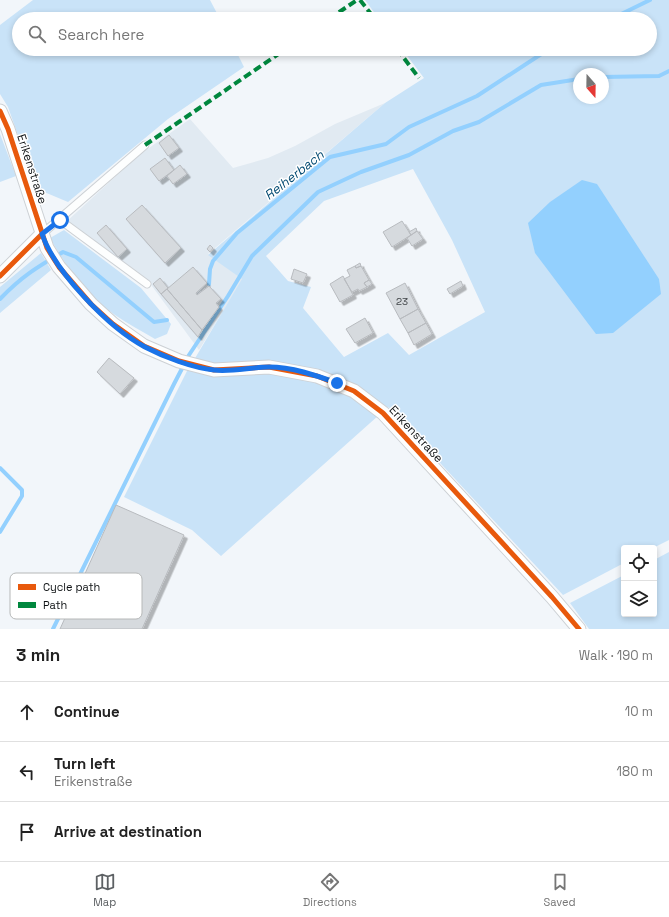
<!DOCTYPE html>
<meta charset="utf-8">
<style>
:root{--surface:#fff;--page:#f2f2f2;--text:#222;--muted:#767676;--line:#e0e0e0;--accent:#5d6164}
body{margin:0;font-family:"Space Grotesk",sans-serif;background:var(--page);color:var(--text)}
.controls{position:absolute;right:12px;bottom:12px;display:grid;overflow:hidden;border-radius:4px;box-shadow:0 2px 6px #0003}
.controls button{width:36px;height:36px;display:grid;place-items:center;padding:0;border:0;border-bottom:1px solid var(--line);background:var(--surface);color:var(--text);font:20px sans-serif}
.compass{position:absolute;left:573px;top:68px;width:36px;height:36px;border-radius:50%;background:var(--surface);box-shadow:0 2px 6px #0003;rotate:160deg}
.stop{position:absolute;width:12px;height:12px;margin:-9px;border:3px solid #1a73e8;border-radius:50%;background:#fff}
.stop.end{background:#1a73e8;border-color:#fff;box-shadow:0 1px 4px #0008}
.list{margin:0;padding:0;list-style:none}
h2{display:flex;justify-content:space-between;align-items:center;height:52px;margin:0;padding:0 16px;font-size:17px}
h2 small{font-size:13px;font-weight:400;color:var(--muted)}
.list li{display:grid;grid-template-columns:26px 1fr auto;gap:12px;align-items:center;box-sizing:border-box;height:60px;padding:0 16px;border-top:1px solid var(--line)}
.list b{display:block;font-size:15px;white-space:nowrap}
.list p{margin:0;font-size:13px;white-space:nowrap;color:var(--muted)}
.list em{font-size:13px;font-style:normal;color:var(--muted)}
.icon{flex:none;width:22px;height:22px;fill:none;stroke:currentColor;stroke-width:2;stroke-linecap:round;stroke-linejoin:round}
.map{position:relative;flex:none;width:669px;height:629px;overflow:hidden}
.search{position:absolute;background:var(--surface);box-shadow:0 2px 6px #0003;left:12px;right:12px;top:12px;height:44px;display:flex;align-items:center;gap:10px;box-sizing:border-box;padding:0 14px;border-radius:22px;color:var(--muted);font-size:15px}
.sheet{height:232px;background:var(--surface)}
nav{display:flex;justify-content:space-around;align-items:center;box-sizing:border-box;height:56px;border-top:1px solid var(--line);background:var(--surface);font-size:11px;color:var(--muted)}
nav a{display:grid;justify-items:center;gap:2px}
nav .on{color:var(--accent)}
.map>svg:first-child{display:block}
.built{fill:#e1eaf2}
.green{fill:#c9e3f8;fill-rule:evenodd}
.water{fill:#93d0fe}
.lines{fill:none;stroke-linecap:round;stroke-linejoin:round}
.stream{stroke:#93d0fe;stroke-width:4}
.building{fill:#d6dade;stroke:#b8bbbf;filter:url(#shadow)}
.lane-casing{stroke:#cdd1d5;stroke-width:9}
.street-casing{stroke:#cdd1d5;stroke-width:15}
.lane{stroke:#fdfefe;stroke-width:7}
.street{stroke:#fdfefe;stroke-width:13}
.quiet{stroke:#00873e;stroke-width:4;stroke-dasharray:8 4;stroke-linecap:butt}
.cycleway-casing{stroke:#fff;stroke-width:8}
.cycleway{stroke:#e8590c;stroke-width:5}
.route{stroke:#1a73e8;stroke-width:5}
.labels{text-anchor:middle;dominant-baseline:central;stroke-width:3;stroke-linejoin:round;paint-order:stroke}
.number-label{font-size:10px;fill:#3f4346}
.street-label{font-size:12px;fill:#0d1113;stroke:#fff}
.water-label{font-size:13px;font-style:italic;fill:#014971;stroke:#fff}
.key{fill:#fff;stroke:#b6b8b8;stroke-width:1}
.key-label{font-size:11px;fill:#0d1113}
</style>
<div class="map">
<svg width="669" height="629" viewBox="0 0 669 629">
<defs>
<filter id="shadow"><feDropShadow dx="3.5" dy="3.5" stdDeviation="0" flood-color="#0004"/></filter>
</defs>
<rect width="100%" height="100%" fill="#f2f6fa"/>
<path class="built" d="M385 103 208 254 243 279 199 350 149 282 66 222 139 155 190 119 233 168 268 158 295 146 335 124Z"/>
<path class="green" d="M33 0H210L220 19H19V49H235L244 67 168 119 68 202 37 189 8 107 0 94V25Z
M365 0H669V540L653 548H624V563L563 595 388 407 221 556 192 530 124 497 188 369 213 364 194 360 242 279 208 255 385 103 424 78 402 49H650V19H379ZM579 74H603V98H579ZM413 169 452 240 485 312 409 355 388 333 344 357 303 308 311 287 288 281 266 256 324 201Z
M0 134 16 176 0 182Z
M64 230 141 288 171 324 167 334 155 339C142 331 128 324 115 315 88 296 66 267 50 238Z
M41 253 51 270 0 313V287Z
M669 552V629H589L570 603 624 575V614H654V560Z"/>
<path class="water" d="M582 180 597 184 659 279 661 294 613 333 596 334 535 253 528 223 550 202Z"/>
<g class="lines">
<path class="stream" d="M611 19 650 0
M603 77 659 76 669 71
M209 284 210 269 213 261 237 233 330 157 386 144 409 127 477 96 549 49
M0 299C21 277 37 267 63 252L76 257 154 322 167 320
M0 468 22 490V496L0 532
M53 629 174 384 189 355 228 296 252 256 318 192 361 172 409 155 453 131 479 122 541 85 579 79"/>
</g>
<path class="building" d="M169 135 179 148 168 156 159 143Z
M165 158 174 170 159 181 150 169Z
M180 165 187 174 173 184 167 176Z
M142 205 181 248 165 263 126 219Z
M402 221 411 235 392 247 383 232Z
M106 225 127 249 118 257 97 233Z
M416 228 417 231 411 235 409 232Z
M417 231 423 239 412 246 407 238Z
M210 245 213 248 210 252 207 249Z
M360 263 361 266 356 268 355 266Z
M355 266 356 268 361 266 369 280 364 283 367 287 359 291 358 289 352 292 344 279 350 276 347 270Z
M193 267 207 283 196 293 197 295 209 286 221 299 216 303 219 307 202 330 167 289Z
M294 269 307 274 303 283 291 279Z
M343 276 353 295 340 302 330 284Z
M160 278 168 288 161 294 153 284Z
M369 280 372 284 367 287 364 283Z
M461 281 463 286 450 294 447 289Z
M405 283 418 309 400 319 386 293Z
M167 289 202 330 198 337 161 294Z
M418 309 426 323 408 333 400 319Z
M365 318 373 333 355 343 346 329Z
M426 323 432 334 414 345 408 333Z
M109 358 134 378 120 394 97 372Z
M116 505 184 535 142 629H60Z"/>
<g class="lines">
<g class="lane-casing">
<path id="lane" d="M60 220 147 284
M42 234 145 145"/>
</g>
<g class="street-casing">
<path id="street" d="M0 111 8 129 47 248 59 267 91 304 113 324 144 346 179 361 214 370 269 367 317 376 354 391 383 413 552 597 579 629
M0 276 42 234"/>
</g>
<use href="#lane" class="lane"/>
<use href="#street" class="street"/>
<path class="quiet" d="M360 0 375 19
M329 19 357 0
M397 49 419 78
M145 145 286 49"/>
<g class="cycleway-casing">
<path id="cycleway" d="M0 111 8 129 47 248 59 267 91 304 113 324 144 346 179 361 214 370 269 367 317 376 354 391 383 413 552 597 579 629
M0 276 42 234"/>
</g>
<use href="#cycleway" class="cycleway"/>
</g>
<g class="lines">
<path class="route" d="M60 220 42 234C55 272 109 328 145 347 164 357 193 368 214 370 233 372 251 367 269 367 292 367 315 375 337 383"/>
</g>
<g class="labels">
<g class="number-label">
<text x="402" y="301">23</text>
</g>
<g class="street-label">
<text transform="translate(32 169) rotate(72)">Erikenstraße</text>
<text transform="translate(416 434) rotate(47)">Erikenstraße</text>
</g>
<g class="water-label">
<text transform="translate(294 175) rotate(-38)">Reiherbach</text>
</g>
</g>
<rect x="10" y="573" width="132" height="46" rx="6" class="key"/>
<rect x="18" y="584" width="18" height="6" fill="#e8590c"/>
<rect x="18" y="602" width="18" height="6" fill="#00873e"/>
<g class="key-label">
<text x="43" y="591">Cycle path</text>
<text x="43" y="609">Path</text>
</g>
</svg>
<div class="controls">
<button><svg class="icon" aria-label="locate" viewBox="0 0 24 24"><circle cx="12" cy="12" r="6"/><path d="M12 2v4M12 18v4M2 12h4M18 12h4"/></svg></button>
<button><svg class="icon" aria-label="layers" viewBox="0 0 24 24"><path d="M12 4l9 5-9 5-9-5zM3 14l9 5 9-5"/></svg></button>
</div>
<svg class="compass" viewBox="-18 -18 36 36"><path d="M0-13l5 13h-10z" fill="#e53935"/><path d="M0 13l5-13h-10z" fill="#767676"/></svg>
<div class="stop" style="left:60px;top:220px"></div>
<div class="stop end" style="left:337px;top:383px"></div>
<div class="search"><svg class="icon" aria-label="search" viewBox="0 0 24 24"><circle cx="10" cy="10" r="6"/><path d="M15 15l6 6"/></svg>Search here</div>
</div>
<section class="sheet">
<h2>3 min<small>Walk · 190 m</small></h2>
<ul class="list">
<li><svg class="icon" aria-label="ahead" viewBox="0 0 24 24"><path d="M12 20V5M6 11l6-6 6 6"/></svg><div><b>Continue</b></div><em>10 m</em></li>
<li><svg class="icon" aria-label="left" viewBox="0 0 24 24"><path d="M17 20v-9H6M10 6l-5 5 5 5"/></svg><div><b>Turn left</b><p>Erikenstraße</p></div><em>180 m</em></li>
<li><svg class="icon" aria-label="arrive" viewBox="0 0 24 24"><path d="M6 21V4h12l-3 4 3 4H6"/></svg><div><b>Arrive at destination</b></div></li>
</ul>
</section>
<nav>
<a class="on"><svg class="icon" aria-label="map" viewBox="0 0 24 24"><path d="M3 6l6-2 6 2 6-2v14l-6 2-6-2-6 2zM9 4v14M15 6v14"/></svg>Map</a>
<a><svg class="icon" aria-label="directions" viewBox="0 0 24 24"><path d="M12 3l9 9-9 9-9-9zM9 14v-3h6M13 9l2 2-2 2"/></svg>Directions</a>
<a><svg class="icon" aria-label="saved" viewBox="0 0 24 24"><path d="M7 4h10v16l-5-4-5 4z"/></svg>Saved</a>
</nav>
